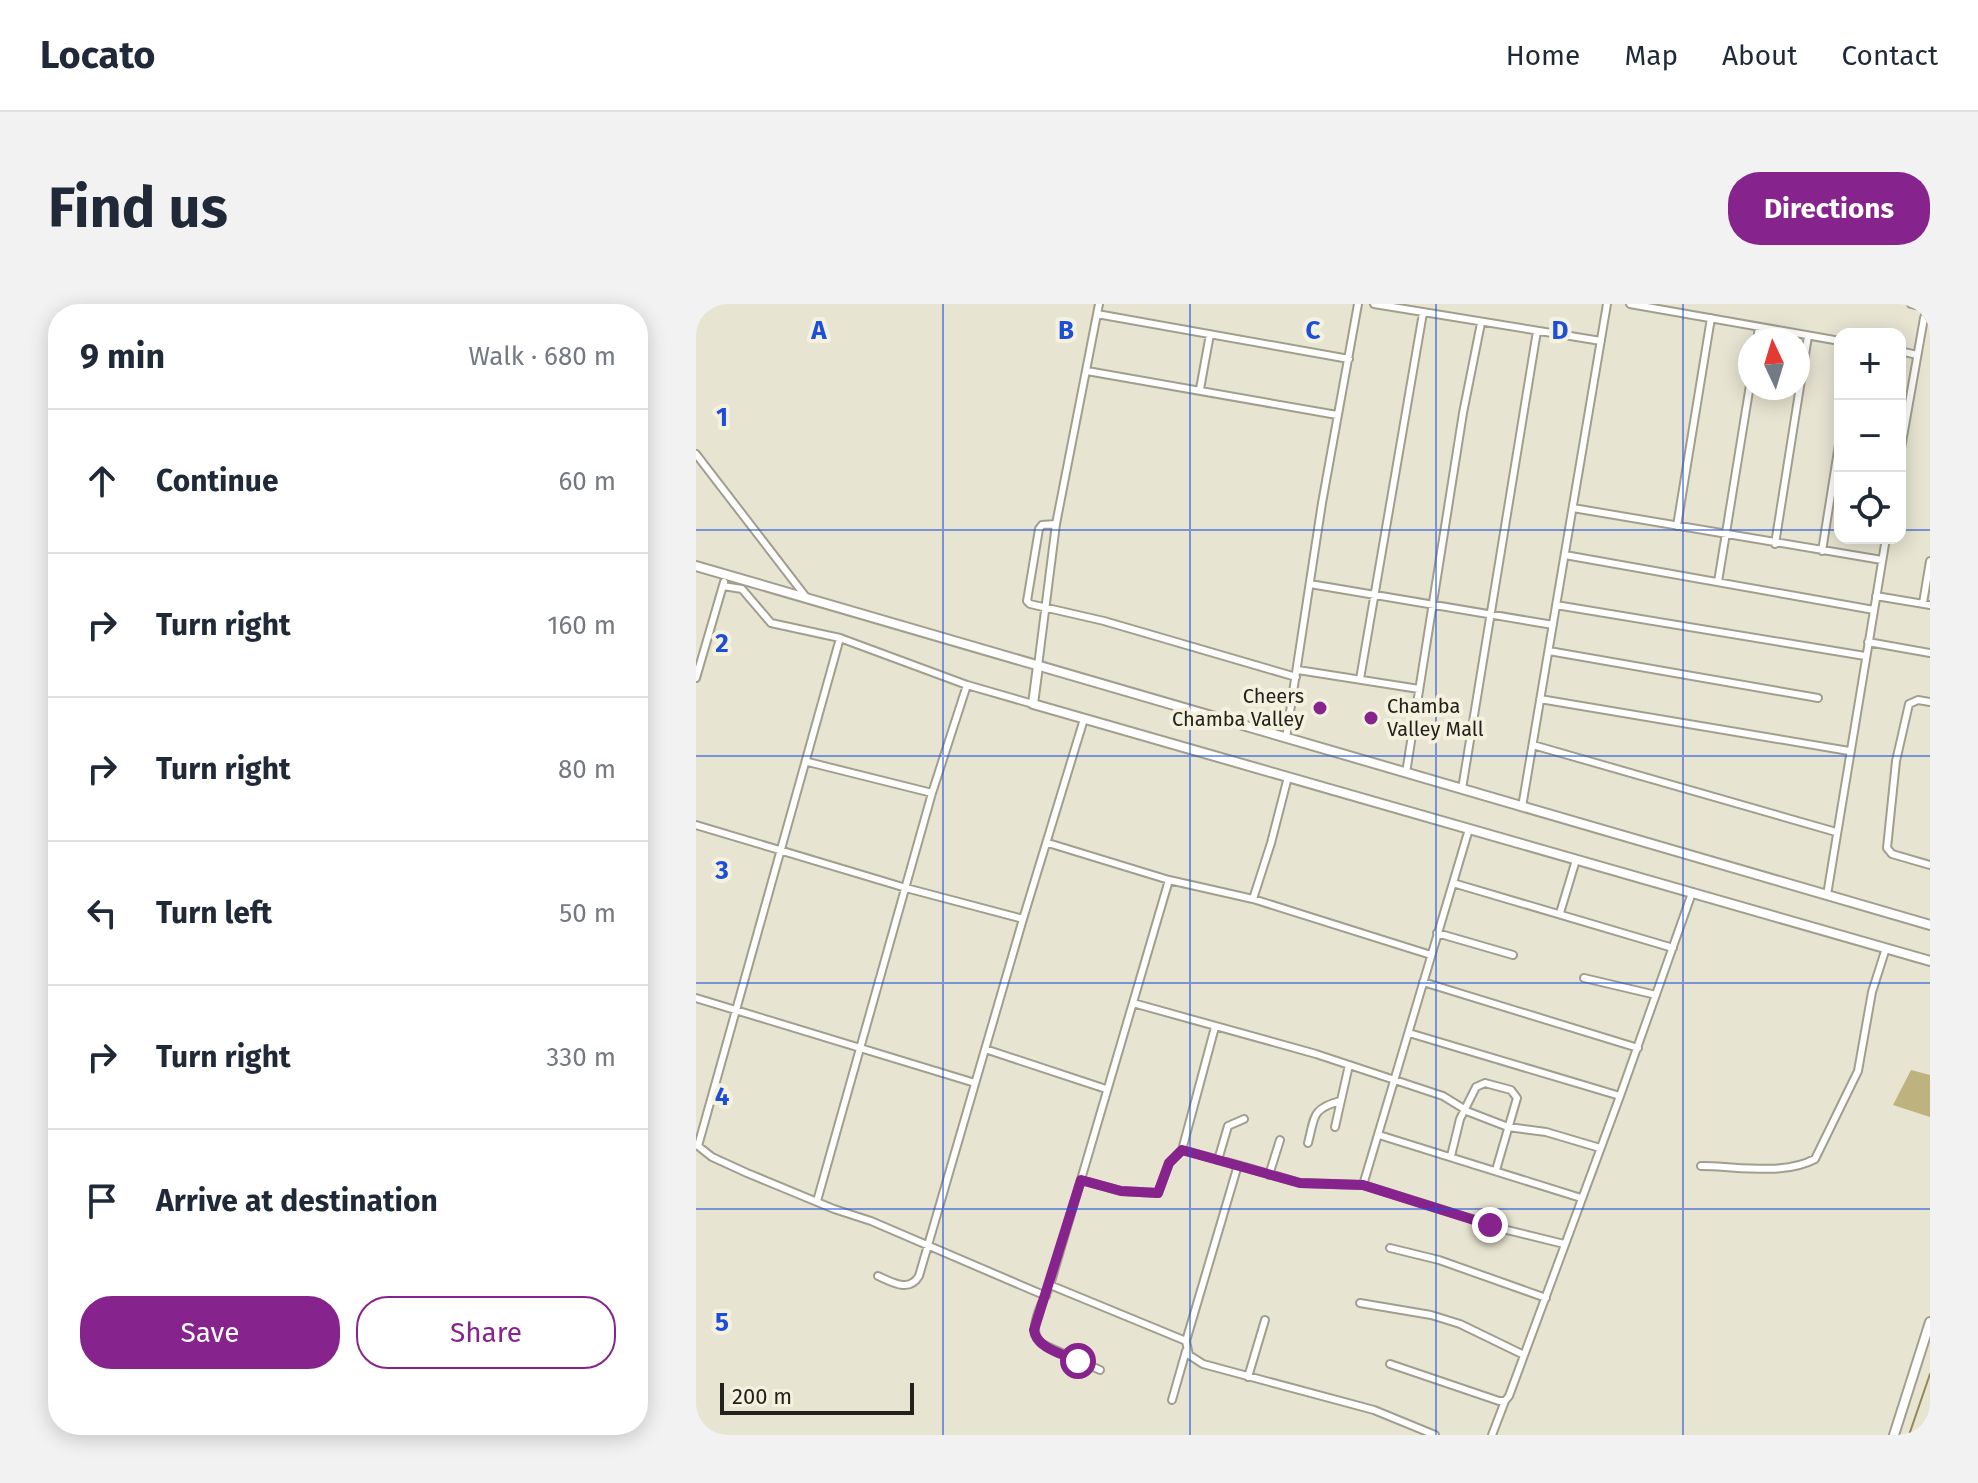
<!DOCTYPE html>
<meta charset="utf-8">
<style>
:root{--surface:#fff;--page:#f2f2f3;--text:#1f2937;--muted:#747a83;--line:#e0e1e3;--accent:#86238c}
body{margin:0;font-family:"Fira Sans",sans-serif;background:var(--page);color:var(--text)}
.controls{position:absolute;right:24px;top:24px;display:grid;overflow:hidden;border-radius:16px;box-shadow:0 4px 20px #0003}
.controls button{width:72px;height:72px;display:grid;place-items:center;padding:0;border:0;border-bottom:2px solid var(--line);background:var(--surface);color:var(--text);font:40px sans-serif}
.compass{position:absolute;left:1042px;top:24px;width:72px;height:72px;border-radius:50%;background:var(--surface);box-shadow:0 4px 20px #0003;rotate:356deg}
.scale{position:absolute;left:24px;bottom:20px;width:194px;box-sizing:border-box;padding-left:8px;border:4px solid #23211b;border-top:0;font-size:22px;line-height:28px;white-space:nowrap;color:#23211b;-webkit-text-stroke:6px #f5f1df;paint-order:stroke}
.stop{position:absolute;width:24px;height:24px;margin:-18px;border:6px solid #86238c;border-radius:50%;background:#fff}
.stop.end{background:#86238c;border-color:#fff;box-shadow:0 2px 8px #0008}
.list{margin:0;padding:0;list-style:none}
h2{display:flex;justify-content:space-between;align-items:center;height:104px;margin:0;padding:0 32px;font-size:34px}
h2 small{font-size:26px;font-weight:400;color:var(--muted)}
.list li{display:grid;grid-template-columns:52px 1fr auto;gap:24px;align-items:center;box-sizing:border-box;height:144px;padding:0 32px;border-top:2px solid var(--line)}
.list b{display:block;font-size:30px;white-space:nowrap}
.list em{font-size:26px;font-style:normal;color:var(--muted)}
.actions{display:flex;gap:16px;padding:24px 32px}
.actions a{flex:1;padding:18px 0;border:2px solid var(--accent);border-radius:32px;text-align:center;font-size:28px;color:var(--accent)}
.actions .main{background:var(--accent);color:#fff}
.icon{flex:none;width:44px;height:44px;fill:none;stroke:currentColor;stroke-width:2;stroke-linecap:round;stroke-linejoin:round}
.map{position:relative;flex:none;width:1234px;height:1131px;overflow:hidden;border-radius:32px}
header{display:flex;align-items:center;gap:48px;box-sizing:border-box;height:112px;padding:0 40px;background:var(--surface);border-bottom:2px solid var(--line)}
header strong{font-size:38px}
nav{display:flex;gap:44px;margin-inline-start:auto;font-size:28px}
.intro{display:flex;align-items:center;justify-content:space-between;box-sizing:border-box;height:192px;padding:0 48px}
h1{margin:0;font-size:56px}
.button{padding:20px 36px;border-radius:32px;background:var(--accent);color:#fff;font-size:28px;font-weight:700}
main{display:flex;gap:48px;padding:0 48px}
aside{flex:1;background:var(--surface);border-radius:32px;box-shadow:0 4px 20px #0003}
.map>svg:first-child{display:block}
.green{fill:#beb37f}
.lines{fill:none;stroke-linecap:round;stroke-linejoin:round}
.stream{stroke:#938855;stroke-width:2}
.street-casing{stroke:#a29e8e;stroke-width:10}
.secondary-casing{stroke:#a29e8e;stroke-width:12}
.street{stroke:#fff;stroke-width:6}
.secondary{stroke:#fff;stroke-width:8}
.route{stroke:#86238c;stroke-width:10}
.grid{fill:none;stroke:#1d4ed8;stroke-width:2;stroke-opacity:0.55}
.poi-dot{fill:#86238c;stroke:#f5f1df;stroke-width:3}
.labels{text-anchor:middle;dominant-baseline:central;stroke-width:8;stroke-linejoin:round;paint-order:stroke}
.poi-label{font-size:20px;fill:#23211b;stroke:#f5f1df;text-anchor:end}
.grid-label{font-size:26px;text-anchor:middle;font-weight:bold;fill:#1d4ed8;stroke:#f5f1df;stroke-width:8;stroke-linejoin:round;paint-order:stroke}
</style>
<header>
<strong>Locato</strong>
<nav><a>Home</a><a>Map</a><a>About</a><a>Contact</a></nav>
</header>
<div class="intro"><h1>Find us</h1><a class="button">Directions</a></div>
<main>
<aside>
<h2>9 min<small>Walk · 680 m</small></h2>
<ul class="list">
<li><svg class="icon" aria-label="ahead" viewBox="0 0 24 24"><path d="M12 20V5M6 11l6-6 6 6"/></svg><div><b>Continue</b></div><em>60 m</em></li>
<li><svg class="icon" aria-label="right" viewBox="0 0 24 24"><path d="M7 20v-9h11M14 6l5 5-5 5"/></svg><div><b>Turn right</b></div><em>160 m</em></li>
<li><svg class="icon" aria-label="right" viewBox="0 0 24 24"><path d="M7 20v-9h11M14 6l5 5-5 5"/></svg><div><b>Turn right</b></div><em>80 m</em></li>
<li><svg class="icon" aria-label="left" viewBox="0 0 24 24"><path d="M17 20v-9H6M10 6l-5 5 5 5"/></svg><div><b>Turn left</b></div><em>50 m</em></li>
<li><svg class="icon" aria-label="right" viewBox="0 0 24 24"><path d="M7 20v-9h11M14 6l5 5-5 5"/></svg><div><b>Turn right</b></div><em>330 m</em></li>
<li><svg class="icon" aria-label="arrive" viewBox="0 0 24 24"><path d="M6 21V4h12l-3 4 3 4H6"/></svg><div><b>Arrive at destination</b></div></li>
</ul>
<div class="actions"><a class="main">Save</a><a>Share</a></div>
</aside>
<div class="map">
<svg width="1234" height="1131" viewBox="0 0 1234 1131">
<rect width="100%" height="100%" fill="#e8e4d2"/>
<path class="green" d="M1215 766 1234 771V813L1197 801Z"/>
<g class="lines">
<path class="stream" d="M1213 1131 1234 1070"/>
<g class="street-casing">
<path id="street" d="M678 0 905 37
M934 0 1144 37
M1215 0 1232 4
M401 10 653 55
M1061 36 1063 23
M1204 47 1221 51
M391 67 641 111
M504 85 514 30
M0 150 110 293
M1204 150 1228 14 1234 0
M877 204 1186 256
M360 220 346 221 343 225 331 297 334 300 408 317 600 373
M981 222 1015 14
M1079 240 1112 32
M1126 247 1144 134
M869 251 1178 306
M1022 278 1054 81
M614 280 857 321
M27 282 46 285 75 319 144 334 271 381 337 400
M1180 292 1234 301
M1227 299 1234 257
M860 301 1169 352
M144 334 2 842 16 853 51 869 138 905 175 917 350 992
M1172 338 1234 349
M853 347 1122 394
M342 362 360 220 403 0
M602 366 723 385
M0 374 28 278
M664 375 727 9
M844 395 1153 447
M1234 398 1222 396 1213 400 1200 457 1191 544 1196 550 1234 561
M590 434 626 199 662 0
M837 441 1140 528
M112 458 236 489
M710 469 767 109 785 19
M766 485 841 27
M826 503 911 0
M0 521 210 584 327 615
M352 539 473 576 557 595 735 651
M757 579 977 644
M1131 591 1190 234
M557 595 575 539 592 473
M864 609 880 556
M741 629 817 651
M888 674 960 691
M727 678 942 744
M0 694 279 779
M437 699 620 750 747 792 773 808 812 823 850 828 904 844
M713 729 924 792
M289 745 410 785
M639 823 653 761
M683 831 885 894
M612 839C619 813 615 805 644 797
M486 846 542 861 490 1037 493 1051 507 1060 678 1106 739 1131
M755 852 764 815 780 783 789 779 815 786 821 794 800 866
M522 856 532 822 548 815
M542 861 604 879 667 881 811 926 868 940
M1005 862C1041 862 1087 872 1119 855L1162 767 1176 688 1190 644
M573 871 584 836
M385 876 425 887 462 889 473 859 486 846 519 723
M667 881 773 525
M121 897 236 489 271 381
M694 944 743 956 850 994
M182 972C196 978 213 989 223 972L327 615 388 415
M354 981 490 1037
M664 999 735 1011 764 1020 828 1051
M694 1060 803 1097H809L813 1092 924 792 996 589
M404 1066 346 1040C329 1027 347 998 354 981L473 576
M552 1073 569 1016
M476 1096 490 1047
M796 1131 809 1097"/>
</g>
<g class="secondary-casing">
<path id="secondary" d="M0 262 1234 621
M342 362 337 400 1234 657
M1198 1131 1234 1018"/>
</g>
<use href="#street" class="street"/>
<use href="#secondary" class="secondary"/>
</g>
<g class="lines">
<path class="route" d="M382 1057C367 1050 340 1044 338 1026L385 876 425 887 462 889 473 859 486 846 604 879 667 881 794 921"/>
</g>
<path class="grid" d="M247 0V1131M494 0V1131M740 0V1131M987 0V1131M0 226H1144M1204 226H1234M0 452H1234M0 679H1234M0 905H1234"/>
<g class="poi-dot">
<circle cx="624" cy="404" r="8"/>
<circle cx="675" cy="414" r="8"/>
</g>
<g class="labels">
<g class="poi-label">
<text x="608" y="392">Cheers<tspan x="608" dy="23">Chamba Valley</tspan></text>
<text x="691" y="402" text-anchor="start">Chamba<tspan x="691" dy="23">Valley Mall</tspan></text>
</g>
</g>
<g class="grid-label">
<text x="123" y="35">A</text>
<text x="370" y="35">B</text>
<text x="617" y="35">C</text>
<text x="864" y="35">D</text>
<text x="26" y="122">1</text>
<text x="26" y="348">2</text>
<text x="26" y="575">3</text>
<text x="26" y="801">4</text>
<text x="26" y="1027">5</text>
</g>
</svg>
<div class="controls">
<button>+</button>
<button>−</button>
<button><svg class="icon" aria-label="locate" viewBox="0 0 24 24"><circle cx="12" cy="12" r="6"/><path d="M12 2v4M12 18v4M2 12h4M18 12h4"/></svg></button>
</div>
<svg class="compass" viewBox="-18 -18 36 36"><path d="M0-13l5 13h-10z" fill="#e53935"/><path d="M0 13l5-13h-10z" fill="#747a83"/></svg>
<div class="scale">200 m</div>
<div class="stop" style="left:382px;top:1057px"></div>
<div class="stop end" style="left:794px;top:921px"></div>
</div>
</main>
